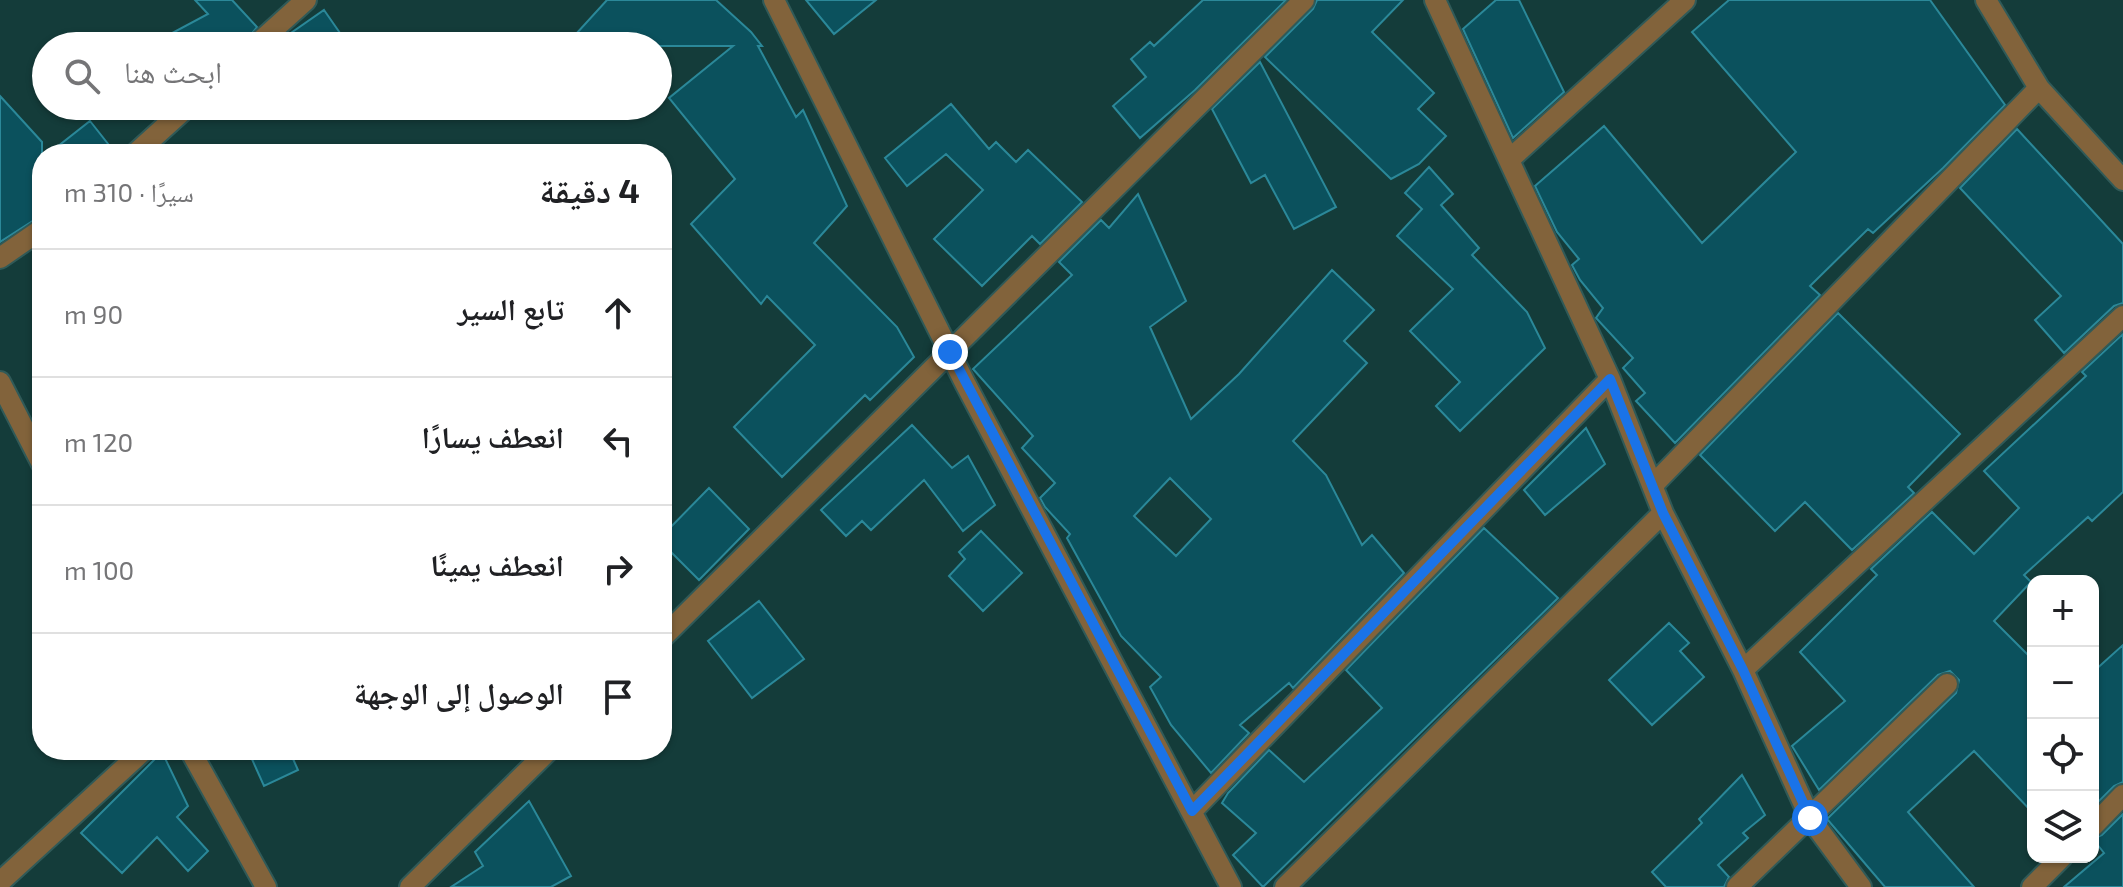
<!DOCTYPE html>
<html lang="ar">
<meta charset="utf-8">
<style>
:root{--surface:#fff;--page:#f2f2f2;--text:#202124;--muted:#757577;--line:#e0e0e0}
body{margin:0;font-family:"Exo 2","Noto Naskh Arabic",sans-serif;background:var(--page);color:var(--text);direction:rtl}
.controls{position:absolute;right:24px;bottom:24px;display:grid;overflow:hidden;border-radius:16px;box-shadow:0 2px 6px #0004}
.controls button{width:72px;height:72px;display:grid;place-items:center;padding:0;border:0;border-bottom:2px solid var(--line);background:var(--surface);color:var(--text);font:40px sans-serif}
.stop{position:absolute;width:24px;height:24px;margin:-18px;border:6px solid #1a73e8;border-radius:50%;background:#fff}
.stop.end{background:#1a73e8;border-color:#fff;box-shadow:0 2px 8px #0008}
.list{margin:0;padding:0;list-style:none}
h2{display:flex;justify-content:space-between;align-items:center;height:104px;margin:0;padding:0 32px;font-size:34px}
h2 small{font-size:26px;font-weight:400;color:var(--muted)}
.list li{display:grid;grid-template-columns:52px 1fr auto;gap:24px;align-items:center;box-sizing:border-box;height:128px;padding:0 32px;border-top:2px solid var(--line)}
.list b{display:block;font-size:30px;white-space:nowrap}
.list em{font-size:26px;font-style:normal;color:var(--muted)}
.icon{flex:none;width:44px;height:44px;fill:none;stroke:currentColor;stroke-width:2;stroke-linecap:round;stroke-linejoin:round}
.map{position:relative;flex:none;width:2123px;height:887px;overflow:hidden;direction:ltr}
.search{position:absolute;background:var(--surface);box-shadow:0 2px 6px #0004;left:32px;top:32px;width:640px;height:88px;display:flex;align-items:center;gap:20px;box-sizing:border-box;padding:0 28px;border-radius:44px;color:var(--muted);font-size:30px}
.panel{position:absolute;background:var(--surface);box-shadow:0 2px 6px #0004;left:32px;top:144px;width:640px;height:616px;border-radius:32px;direction:rtl}
.map>svg:first-child{display:block}
.building{fill:#0b515d;stroke:#2b8899;stroke-width:2;fill-rule:evenodd}
.lines{fill:none;stroke-linecap:round;stroke-linejoin:round}
.minor-casing{stroke:#305a58;stroke-width:24}
.minor{stroke:#82633b;stroke-width:20}
.route{stroke:#1a73e8;stroke-width:10}
</style>
<div class="map">
<svg width="2123" height="887" viewBox="0 0 2123 887">
<rect width="100%" height="100%" fill="#143c3a"/>
<path class="building" d="M195 0H232L257 27 242 46H148L208 14Z
M607 0H716L751 32 762 46H758L796 117 803 110 847 206 814 243 897 327 914 357 870 400 865 395 782 477 734 427 815 345 767 296 761 304 691 224 735 179 669 98 733 46H565Z
M806 0H876L834 34Z
M1203 0H1286L1195 90 1140 138 1113 106 1146 77 1131 59 1150 42 1154 46Z
M1317 0H1403L1372 32 1434 93 1418 109 1446 136 1419 164 1391 179 1265 57 1313 9Z
M1496 0H1519L1564 92 1513 138 1463 29Z
M1729 0H1930L2005 105 1943 168 1873 233 1868 229 1810 286 1820 295 1675 443 1636 401 1645 393 1623 368 1633 358 1596 318 1603 308 1580 280 1572 265 1579 259 1557 232 1535 186 1604 126 1702 243 1796 152 1692 32Z
M324 10 349 46H274L278 42Z
M1260 62 1336 207 1294 229 1265 175 1251 183 1212 109Z
M0 96 42 142V215L0 242Z
M951 104 989 149 996 142 1016 162 1028 150 1082 202 1040 244 1032 236 982 286 934 239 983 190 946 154 907 186 885 158Z
M90 121 116 154H48Z
M2017 129 2123 244V303L2114 306 2064 353 2035 320 2061 296 1960 188Z
M1429 167 1453 194 1441 205 1479 248 1472 255 1527 312 1545 348 1460 431 1436 406 1460 382 1410 331 1453 289 1397 236 1422 209 1405 193Z
M1138 194 1186 301 1150 327 1191 419 1239 374 1332 270 1374 310 1344 341 1367 363 1293 441 1326 475 1362 545 1372 535 1404 573 1293 688 1289 683 1240 725 1249 733 1211 773 1171 725 1150 687 1161 677 1121 636 1067 538 1070 534 1045 507 1040 498 1055 483 1022 448 1033 436 973 369 1072 275 1059 262 1101 220 1109 228ZM1170 478 1211 519 1176 556 1134 516Z
M1838 313 1960 434 1908 487 1914 493 1852 550 1805 502 1775 531 1700 455Z
M2123 334V492L2092 521 2088 517 2024 575 2031 582 1994 621 2033 660V813L1974 751 1908 812 1974 887H1885L1827 819 1956 693 1959 680 1950 671 1938 675 1819 790 1792 746 1845 701 1800 652 1877 575 1871 569 1932 512 1974 554 2019 508 1984 471 2086 376 2082 372Z
M912 425 952 468 968 456 995 505 963 531 924 480 871 530 862 521 846 536 821 510Z
M1586 428 1605 464 1545 515 1524 490Z
M709 488 749 529 699 580 662 543V536Z
M1484 528 1558 598 1263 887 1233 855 1256 833 1222 803 1228 793 1269 750 1304 782 1382 708 1346 670Z
M981 531 1022 573 983 611 949 576 965 559 959 552Z
M759 601 804 659 752 698 708 641Z
M1669 623 1689 643 1680 651 1704 677 1652 725 1609 680Z
M2123 645V782L2114 786 2093 807V672Z
M266 750H289L298 770 264 786 251 757Z
M162 752 188 806 177 817 208 851 188 871 157 837 122 873 81 833Z
M1742 775 1765 815 1743 833 1748 838 1718 865 1729 877 1724 887H1666L1652 872 1702 823 1699 819Z
M529 801 571 876 551 887H451L483 866 475 852Z
M2123 814V887H2064L2104 853 2093 839 2102 835Z"/>
<g class="lines">
<g class="minor-casing">
<path id="minor" d="M774 0 965 383 1231 887
M1435 0 1610 379 1663 513 1743 670 1810 818 1861 887
M1986 0 2039 88 2123 180
M255 46 306 0
M135 154 188 106
M1510 159 1685 0
M0 258 42 229
M0 382 42 464
M1653 485 2039 88
M662 638 1304 0
M1743 670 2123 316
M190 750 266 887
M1192 811 1610 379
M2093 826 2123 795
M0 882 144 750
M410 887 549 750
M1285 887 1663 513
M1737 887 1947 684
M2032 887 2062 857"/>
</g>
<use href="#minor" class="minor"/>
</g>
<g class="lines">
<path class="route" d="M950 352 1192 811 1610 379 1663 513 1743 670 1810 818"/>
</g>
</svg>
<div class="controls">
<button>+</button>
<button>−</button>
<button><svg class="icon" aria-label="locate" viewBox="0 0 24 24"><circle cx="12" cy="12" r="6"/><path d="M12 2v4M12 18v4M2 12h4M18 12h4"/></svg></button>
<button><svg class="icon" aria-label="layers" viewBox="0 0 24 24"><path d="M12 4l9 5-9 5-9-5zM3 14l9 5 9-5"/></svg></button>
</div>
<div class="stop" style="left:1810px;top:818px"></div>
<div class="stop end" style="left:950px;top:352px"></div>
<div class="search"><svg class="icon" aria-label="search" viewBox="0 0 24 24"><circle cx="10" cy="10" r="6"/><path d="M15 15l6 6"/></svg>ابحث هنا</div>
<section class="panel">
<h2>4 دقيقة<small>سيرًا · 310 m</small></h2>
<ul class="list">
<li><svg class="icon" aria-label="ahead" viewBox="0 0 24 24"><path d="M12 20V5M6 11l6-6 6 6"/></svg><div><b>تابع السير</b></div><em>90 m</em></li>
<li><svg class="icon" aria-label="left" viewBox="0 0 24 24"><path d="M17 20v-9H6M10 6l-5 5 5 5"/></svg><div><b>انعطف يسارًا</b></div><em>120 m</em></li>
<li><svg class="icon" aria-label="right" viewBox="0 0 24 24"><path d="M7 20v-9h11M14 6l5 5-5 5"/></svg><div><b>انعطف يمينًا</b></div><em>100 m</em></li>
<li><svg class="icon" aria-label="arrive" viewBox="0 0 24 24"><path d="M6 21V4h12l-3 4 3 4H6"/></svg><div><b>الوصول إلى الوجهة</b></div></li>
</ul>
</section>
</div>
